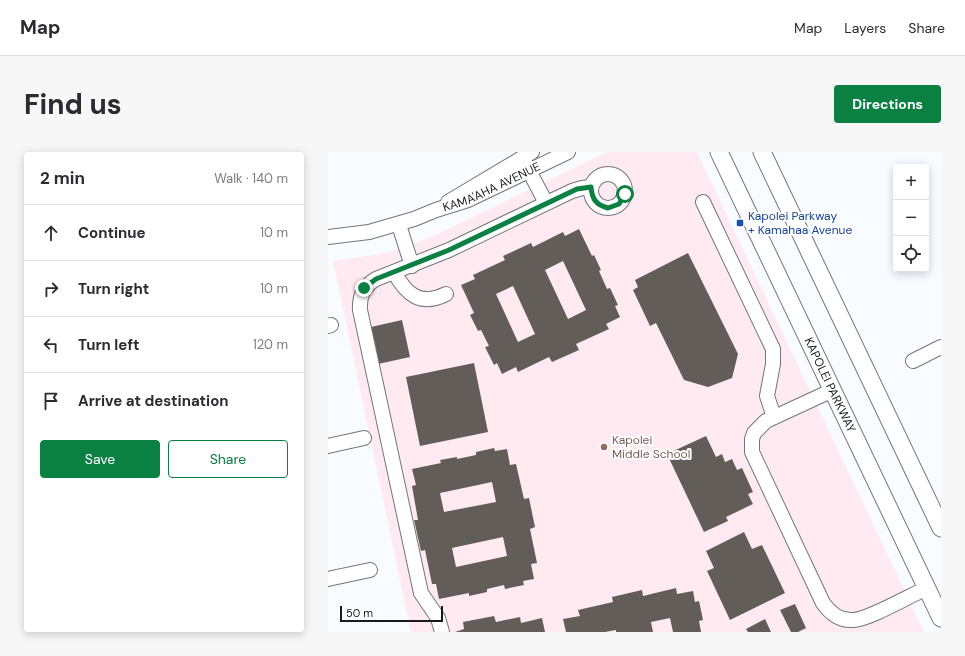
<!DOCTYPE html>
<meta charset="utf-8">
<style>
:root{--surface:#fff;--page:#f7f7f7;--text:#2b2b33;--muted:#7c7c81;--line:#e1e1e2;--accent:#0b8043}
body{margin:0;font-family:"DM Sans",sans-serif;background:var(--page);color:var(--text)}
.controls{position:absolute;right:12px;top:12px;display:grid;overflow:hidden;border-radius:4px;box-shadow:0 2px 10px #0003}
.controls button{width:36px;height:36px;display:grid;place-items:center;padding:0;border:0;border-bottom:1px solid var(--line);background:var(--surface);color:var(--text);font:20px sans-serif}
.scale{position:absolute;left:12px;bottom:10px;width:103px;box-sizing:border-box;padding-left:4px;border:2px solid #191a1c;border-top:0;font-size:11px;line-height:14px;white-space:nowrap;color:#191a1c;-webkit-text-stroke:3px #fff;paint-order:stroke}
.stop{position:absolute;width:12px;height:12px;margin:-9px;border:3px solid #0b8043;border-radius:50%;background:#fff}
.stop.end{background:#0b8043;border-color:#fff;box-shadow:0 1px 4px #0008}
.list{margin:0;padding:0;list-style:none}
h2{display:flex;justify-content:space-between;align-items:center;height:52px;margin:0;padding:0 16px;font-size:17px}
h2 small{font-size:13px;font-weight:400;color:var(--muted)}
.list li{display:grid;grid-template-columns:26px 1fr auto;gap:12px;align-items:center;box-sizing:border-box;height:56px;padding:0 16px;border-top:1px solid var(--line)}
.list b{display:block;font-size:15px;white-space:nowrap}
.list em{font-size:13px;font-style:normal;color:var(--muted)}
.actions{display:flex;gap:8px;padding:12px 16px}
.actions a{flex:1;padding:9px 0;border:1px solid var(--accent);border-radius:4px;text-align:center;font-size:14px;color:var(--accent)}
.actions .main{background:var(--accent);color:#fff}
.icon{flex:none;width:22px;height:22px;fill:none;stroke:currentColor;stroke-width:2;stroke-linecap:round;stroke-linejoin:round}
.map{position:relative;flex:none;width:613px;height:480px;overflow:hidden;border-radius:4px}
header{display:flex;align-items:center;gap:24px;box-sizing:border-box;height:56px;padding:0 20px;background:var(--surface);border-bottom:1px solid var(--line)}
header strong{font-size:19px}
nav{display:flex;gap:22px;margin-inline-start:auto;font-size:14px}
.intro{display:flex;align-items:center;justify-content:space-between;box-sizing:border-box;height:96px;padding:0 24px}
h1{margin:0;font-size:28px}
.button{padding:10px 18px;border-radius:4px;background:var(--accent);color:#fff;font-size:14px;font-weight:700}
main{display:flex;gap:24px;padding:0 24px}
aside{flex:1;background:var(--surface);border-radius:4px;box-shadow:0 2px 10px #0003}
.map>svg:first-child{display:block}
.education{fill:#ffeaf1}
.building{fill:#635d59;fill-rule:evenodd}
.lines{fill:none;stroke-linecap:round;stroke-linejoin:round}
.minor-casing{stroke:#72767c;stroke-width:16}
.major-casing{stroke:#72767c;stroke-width:19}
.minor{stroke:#fff;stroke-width:14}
.major{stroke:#fff;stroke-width:17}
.route{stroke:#0b8043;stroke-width:5}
.transit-dot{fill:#1a4fb4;stroke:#fff;stroke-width:1.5}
.education-dot{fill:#8d6e63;stroke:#fff;stroke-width:1.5}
.labels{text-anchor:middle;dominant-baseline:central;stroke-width:4;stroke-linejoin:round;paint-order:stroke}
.street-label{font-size:12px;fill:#191a1c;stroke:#fff}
.transit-label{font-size:12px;fill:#164399;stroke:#fff;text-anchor:start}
.education-label{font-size:12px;fill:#785e54;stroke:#fff;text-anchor:start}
</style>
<header>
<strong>Map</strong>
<nav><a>Map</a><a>Layers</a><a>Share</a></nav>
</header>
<div class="intro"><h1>Find us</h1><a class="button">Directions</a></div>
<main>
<aside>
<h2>2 min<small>Walk · 140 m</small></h2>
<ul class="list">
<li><svg class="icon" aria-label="ahead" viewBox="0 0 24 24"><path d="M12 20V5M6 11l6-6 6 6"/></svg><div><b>Continue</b></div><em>10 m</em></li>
<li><svg class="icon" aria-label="right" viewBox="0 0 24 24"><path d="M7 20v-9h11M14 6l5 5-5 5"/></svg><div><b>Turn right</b></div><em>10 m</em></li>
<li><svg class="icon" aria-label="left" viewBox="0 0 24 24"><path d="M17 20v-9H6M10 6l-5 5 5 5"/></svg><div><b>Turn left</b></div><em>120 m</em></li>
<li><svg class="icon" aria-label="arrive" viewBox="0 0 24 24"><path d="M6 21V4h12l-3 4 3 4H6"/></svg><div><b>Arrive at destination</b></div></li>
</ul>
<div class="actions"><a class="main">Save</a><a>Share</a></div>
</aside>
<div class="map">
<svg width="613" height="480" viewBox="0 0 613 480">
<rect width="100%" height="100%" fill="#f8fbff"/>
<path class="education" d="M279 0H369L596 480H83L5 109 58 101 99 87Z"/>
<path class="building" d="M251 77 264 104 266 103 273 118 271 119 279 137 282 136 290 153 287 154 292 165 278 172 281 177 248 192 251 198 224 210 221 205 190 220 188 215 174 222 169 211 166 213 157 195 161 194 153 178 150 179 142 163 146 161 133 133 147 127 145 123 177 108 175 104 203 91 205 95 235 80 237 84ZM235 109 258 158 240 167 217 118ZM185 134 207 182 190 190 168 142Z
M360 101 410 202 404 226 380 235 356 228 328 171 322 174 305 138 310 135 307 128Z
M74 168 82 205 50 212 43 175Z
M146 211 160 280 92 294 78 225Z
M378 284 388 305 394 302 397 310 404 307 409 318 414 316 425 340 420 342 425 352 398 365 400 369 376 380 339 302Z
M166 296 167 299 179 297 182 313 188 312 196 347 201 346 207 375 202 377 209 411 203 412 206 427 195 429 196 433 177 437 176 433 159 437V440L141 444V441L111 447 108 432H104L97 398 93 399 86 368H90L84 334 88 333 84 317 113 311 112 308 129 305V307L148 303V300ZM164 330 168 350 116 360 112 341ZM175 385 179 404 128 415 124 396Z
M416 380 424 397 434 393 457 441 402 468 379 419 386 416 378 399Z
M348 436 349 442 365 439 367 450 371 449 375 468 371 469 373 480H345L342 466 323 470 325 480H288V478L277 480H238L235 467 252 464 250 458 285 450 284 445 314 438 315 444Z
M467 452 478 476 470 480H463L452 458Z
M166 464 168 470 192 465 193 471 214 466 217 480H127L136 477 135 470Z
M437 467 443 480H420L418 477Z"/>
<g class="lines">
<g class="minor-casing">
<g id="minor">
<path d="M197 11 218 51"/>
<circle cx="280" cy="39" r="17"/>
<path d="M120 50 204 0"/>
<path d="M375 50 445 197V212L439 244 446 265"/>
<path d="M71 73 84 114"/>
<path id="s1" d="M0 85 41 80 86 67 108 58 140 48 240 0"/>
<path d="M66 120C78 142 92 155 118 142"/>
<path d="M0 174 3 173"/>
<path d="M585 209 613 195"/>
<path d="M505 238 438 269 426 281 424 287V300L495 451C502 461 512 469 525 468 540 468 583 443 599 436"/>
<path d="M0 294 36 286"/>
<path d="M0 427 42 418"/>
<path d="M114 480 110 466 93 441 32 158C31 143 36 134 48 127L121 98 244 39 254 36 263 35"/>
</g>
</g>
<g class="major-casing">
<g id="major">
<path id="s2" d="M391 0 613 466"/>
<path d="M434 0 613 376"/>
</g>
</g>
<use href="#minor" class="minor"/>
<use href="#major" class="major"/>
</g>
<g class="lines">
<path class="route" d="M36 136 48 127 121 98 249 37 263 35C264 47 268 53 280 56L291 52 297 42"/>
</g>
<rect class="transit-dot" x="408" y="67" width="8" height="8" rx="2"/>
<circle class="education-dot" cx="276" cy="295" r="4"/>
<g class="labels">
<g class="street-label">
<text stroke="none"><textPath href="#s1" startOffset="172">KAMA'AHA AVENUE</textPath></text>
<text stroke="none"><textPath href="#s2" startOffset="258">KAPOLEI PARKWAY</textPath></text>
</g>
<g class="transit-label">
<text x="420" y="64">Kapolei Parkway<tspan x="420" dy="14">+ Kamahaa Avenue</tspan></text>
</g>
<g class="education-label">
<text x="284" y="288">Kapolei<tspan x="284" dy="14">Middle School</tspan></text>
</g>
</g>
</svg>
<div class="controls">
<button>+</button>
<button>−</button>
<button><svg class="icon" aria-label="locate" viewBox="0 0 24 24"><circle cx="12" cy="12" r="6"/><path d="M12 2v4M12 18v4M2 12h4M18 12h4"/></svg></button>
</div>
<div class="scale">50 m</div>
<div class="stop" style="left:297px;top:42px"></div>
<div class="stop end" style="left:36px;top:136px"></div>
</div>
</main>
